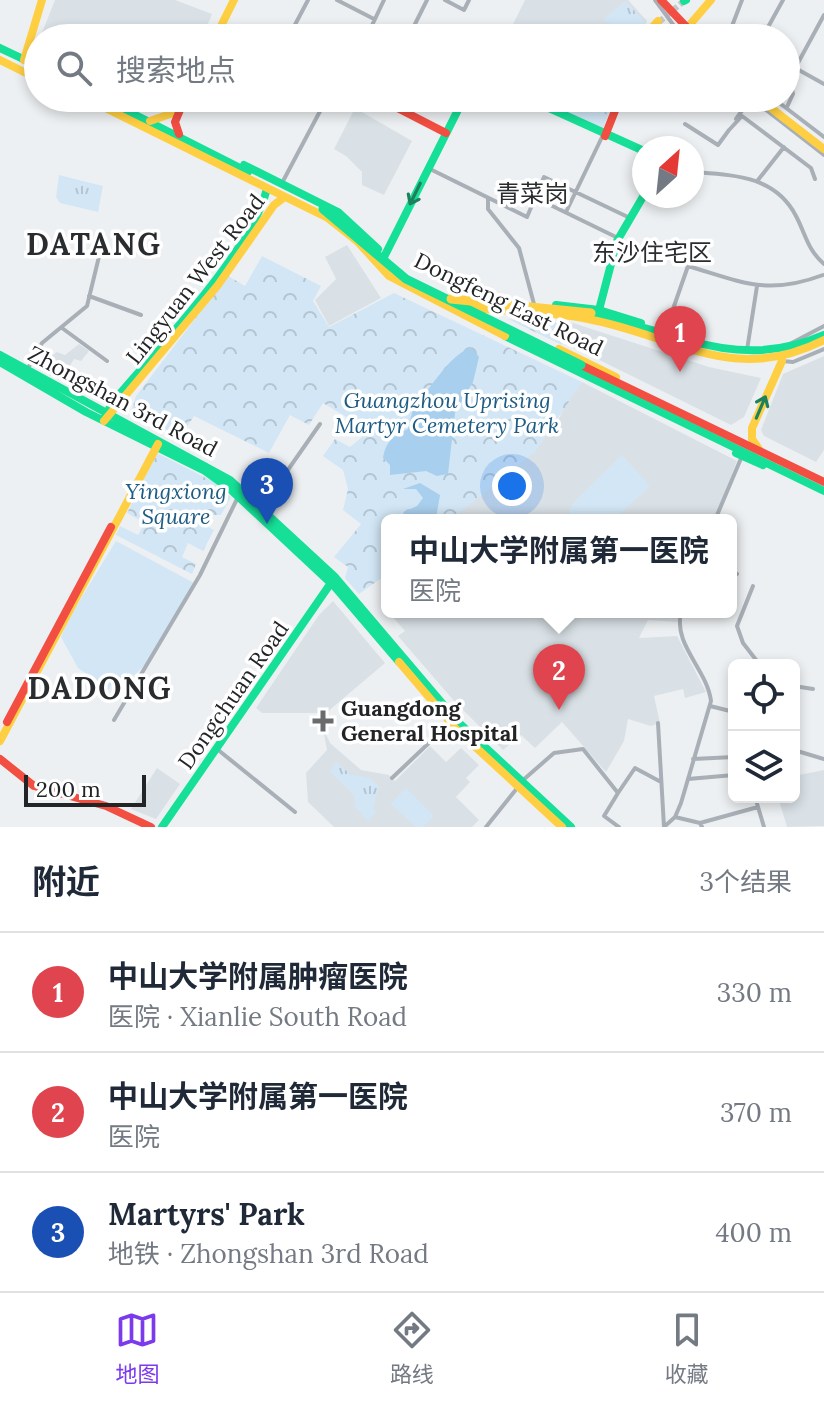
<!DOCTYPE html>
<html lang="zh">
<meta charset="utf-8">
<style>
:root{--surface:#fff;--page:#f6f6f7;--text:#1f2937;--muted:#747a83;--line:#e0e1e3;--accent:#7c3aed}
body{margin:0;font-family:Lora,"Noto Sans SC",serif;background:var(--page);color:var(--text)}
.controls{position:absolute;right:24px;bottom:24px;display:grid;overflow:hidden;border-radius:12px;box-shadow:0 4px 12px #0003}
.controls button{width:72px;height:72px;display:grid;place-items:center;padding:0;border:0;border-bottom:2px solid var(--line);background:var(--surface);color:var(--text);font:40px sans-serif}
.compass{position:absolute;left:632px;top:136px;width:72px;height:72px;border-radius:50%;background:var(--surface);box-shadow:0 4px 12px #0003;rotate:27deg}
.scale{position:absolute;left:24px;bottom:20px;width:122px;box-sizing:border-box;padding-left:8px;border:4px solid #222425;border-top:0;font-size:22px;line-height:28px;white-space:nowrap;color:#222425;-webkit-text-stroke:6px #fff;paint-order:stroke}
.you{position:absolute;left:512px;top:486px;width:28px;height:28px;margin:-20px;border:6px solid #fff;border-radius:50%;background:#1a73e8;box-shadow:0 0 0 12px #1a73e833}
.badge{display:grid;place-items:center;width:52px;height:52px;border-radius:50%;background:var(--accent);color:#fff;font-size:26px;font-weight:700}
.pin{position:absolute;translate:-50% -66px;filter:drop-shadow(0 2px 4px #0008)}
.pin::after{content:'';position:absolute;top:42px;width:28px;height:24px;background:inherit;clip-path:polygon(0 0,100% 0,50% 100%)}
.popup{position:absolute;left:381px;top:514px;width:356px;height:104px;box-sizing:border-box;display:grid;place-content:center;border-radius:12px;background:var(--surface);filter:drop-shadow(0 2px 6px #0005);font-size:26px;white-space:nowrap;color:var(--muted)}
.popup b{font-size:30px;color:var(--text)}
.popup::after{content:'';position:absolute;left:50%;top:100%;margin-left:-16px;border:16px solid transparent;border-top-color:var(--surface)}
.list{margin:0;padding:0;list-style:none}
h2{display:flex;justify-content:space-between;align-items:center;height:104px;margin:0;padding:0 32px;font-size:34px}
h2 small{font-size:26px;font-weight:400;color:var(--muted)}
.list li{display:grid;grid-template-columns:52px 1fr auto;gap:24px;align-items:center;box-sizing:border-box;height:120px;padding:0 32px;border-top:2px solid var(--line)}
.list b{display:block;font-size:30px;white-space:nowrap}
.list p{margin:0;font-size:26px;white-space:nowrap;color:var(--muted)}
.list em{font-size:26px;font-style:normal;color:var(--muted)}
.icon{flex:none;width:44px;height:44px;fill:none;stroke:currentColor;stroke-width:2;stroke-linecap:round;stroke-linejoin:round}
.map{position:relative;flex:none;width:824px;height:827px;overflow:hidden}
.search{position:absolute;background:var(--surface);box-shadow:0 4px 12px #0003;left:24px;right:24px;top:24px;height:88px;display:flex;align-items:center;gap:20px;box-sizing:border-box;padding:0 28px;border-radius:44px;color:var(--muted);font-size:30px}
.sheet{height:464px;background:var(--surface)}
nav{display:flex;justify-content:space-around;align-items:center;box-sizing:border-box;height:112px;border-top:2px solid var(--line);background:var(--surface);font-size:22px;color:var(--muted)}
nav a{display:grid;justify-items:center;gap:4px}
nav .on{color:var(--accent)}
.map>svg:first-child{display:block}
.built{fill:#d9e1e6}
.grass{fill:url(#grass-tufts)}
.park{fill:url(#park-crowns)}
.pitch{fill:#d2e6f5}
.water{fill:#a8cfed}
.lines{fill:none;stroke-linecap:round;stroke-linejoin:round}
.secondary-tunnel{stroke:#c4c7c9;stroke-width:6;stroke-dasharray:6 3;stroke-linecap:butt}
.street{stroke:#a8afb6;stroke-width:4}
.fast{stroke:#16e098;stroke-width:8}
.slow{stroke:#ffcf43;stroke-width:8}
.jam{stroke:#f24e42;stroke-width:8}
.fast-bridge{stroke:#16e098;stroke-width:9}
.slow-bridge{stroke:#ffcf43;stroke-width:9}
.oneway{stroke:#1c825e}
.poi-dot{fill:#696b6d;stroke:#fff;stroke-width:3}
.labels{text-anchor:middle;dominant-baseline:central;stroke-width:7;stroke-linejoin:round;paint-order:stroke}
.street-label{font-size:22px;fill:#222425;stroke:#fff}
.park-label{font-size:22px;font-style:italic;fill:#1e5c84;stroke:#fff}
.poi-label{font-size:22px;font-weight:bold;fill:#222425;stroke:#fff;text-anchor:start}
.neighbourhood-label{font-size:24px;fill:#2a2d2f;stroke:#fff}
.district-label{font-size:30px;font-weight:bold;letter-spacing:2px;fill:#2a2d2f;stroke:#fff}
</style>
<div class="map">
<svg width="824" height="827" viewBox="0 0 824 827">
<defs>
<pattern id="grass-tufts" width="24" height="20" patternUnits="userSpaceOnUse" patternTransform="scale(2)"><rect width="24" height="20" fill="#d2e6f5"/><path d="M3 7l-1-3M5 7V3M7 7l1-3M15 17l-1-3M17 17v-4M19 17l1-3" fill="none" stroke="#b4c5d2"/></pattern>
<pattern id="park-crowns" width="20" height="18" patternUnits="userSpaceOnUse" patternTransform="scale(2)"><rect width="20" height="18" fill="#d2e6f5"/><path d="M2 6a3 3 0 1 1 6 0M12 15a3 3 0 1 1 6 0" fill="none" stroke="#b4c5d2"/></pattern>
</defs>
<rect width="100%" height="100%" fill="#edf0f2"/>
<path class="built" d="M55 0H175L212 14 202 38H40Z
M525 0H628L647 21 638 38H506Z
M355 108 412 141 384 195 362 185V172L346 156 334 149Z
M347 245 381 298 329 326 315 300 336 279 325 257Z
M573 323 709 367 761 378 744 417 731 425 565 343Z
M79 344 89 351 81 361 74 359 61 381 32 366 41 350 53 355 57 352 65 355Z
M824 356V450L816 462 764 436 761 430 783 374Z
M582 382 737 461 714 520H451L558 420 573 390Z
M333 601 385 663 326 713 324 730 330 743 361 770 389 775 395 781 430 746 446 762 461 748 479 765 466 778 470 782 456 797 479 820 472 827H334L308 802 306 773 327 750 320 713H262L256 708 319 615Z
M394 612H680L677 622 648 620 639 638 677 636 706 692 685 698 683 689 654 696 660 723 651 726 628 719 624 741 606 772 562 722 535 748 521 735 503 750 455 702 398 636 405 631 391 615Z
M157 768 180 784 156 819 131 809Z
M824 770V826L787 827 778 797H794V776Z"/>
<path class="grass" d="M625 1 646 23 638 38 603 20Z
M533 98H595L612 105 602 132Z
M59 175 103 186 98 212 60 203 56 197Z
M336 762 350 774 369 778 379 786 373 809 376 812 368 821 355 807 354 795 330 771Z"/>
<path class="park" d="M262 256 321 286 313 301 329 327 394 293 582 382 535 452 451 520H387V574L359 594 345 578 348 567 334 557 361 524 343 510 348 489 343 470 323 456 335 439 350 447 362 437 363 427 323 403 309 425 290 415 269 453 194 416 180 438 131 412 136 396 228 276 245 286Z
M508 319 572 323 562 345Z
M157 453 214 482 231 497 221 515H212L206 526 214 530 203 551 188 543 182 557 196 564 192 574 116 535 120 526 138 535 145 523 127 513Z"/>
<path class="pitch" d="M622 455 650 486 613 520H567L572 504Z
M116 541 194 583 144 666 129 680 113 681 109 690 78 668 61 637 69 618Z
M406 788 434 816 423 827H416L391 804Z"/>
<path class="water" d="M471 347 479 357 473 382 455 413 448 474 437 476 426 471 390 475V465L383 458C386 441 393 436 408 429L414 405C433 388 445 359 471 347Z
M420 483 440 495 436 518 401 520 404 512 417 506 423 498 416 489H403Z"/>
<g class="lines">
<path class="secondary-tunnel" d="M659 22 684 1"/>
<path class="street" d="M337 0 374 19
M445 0 464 10 469 0
M655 0 683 38
M742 0 732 26 742 38
M369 32 382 38
M288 38 308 0
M366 38 384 0
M408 38 427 0
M762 38 783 0
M797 69 824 84
M786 85 824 15
M751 98 824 155
M773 98 824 137
M653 105 657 98
M787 107 793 94 790 82
M411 114 419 98
M736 119 751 98
M685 124 718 145 729 130
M730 129 742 116 811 168 815 179
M432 170 527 217 544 177 630 218
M692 172C732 175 775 175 796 216 806 235 807 249 824 264
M758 180 784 147
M282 183 327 98
M534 197 618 238
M488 199V209L519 248 534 304
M566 212 603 135
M89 296 141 315
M62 328 107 361
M665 332 688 266C742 282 767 296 823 275
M784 347 824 326
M747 350 757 286
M782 361 793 362 824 349
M27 370 42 343 87 306 104 236
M262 507 320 424
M715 520 742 456
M731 570 737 574
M753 586 737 626 743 643 760 665
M794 686 813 689
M710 706 734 712
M114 720 200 575 237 499
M658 723 664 827
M217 749 295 812
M794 750 824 759
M693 759 734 757
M392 778 450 723
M688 779 734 775
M522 781 554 753 583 749 618 793 604 816 619 827
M618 793 635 768 661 782
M755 797 764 827
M675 817 700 823 702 827
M700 823 758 807
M486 827 518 787
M664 827 675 817 681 803 711 701C707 669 673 645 681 612"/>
<path class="fast" d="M684 1 686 0
M0 48 38 66
M102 98 248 172
M527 98 644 151
M244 165 338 212 378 249
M382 261 464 98
M556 305 599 310 641 323
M599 310 617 241 644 195
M591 313 691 341
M505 336 824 491
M687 340C735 354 778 355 824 335
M0 355 230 480 335 577 459 723 571 827
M0 362 86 412 205 471 230 489 334 586 399 662
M105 417 112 403C155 352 250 253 266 192
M736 453 763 465
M162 827 333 580"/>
<path class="slow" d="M687 28 711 0
M215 38 234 0
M643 38 658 21
M0 60 38 79
M24 60 42 0
M85 98 328 218 357 241 389 276 505 336
M758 98 824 149
M150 121 176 112
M466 307C506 312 548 311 588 319 677 336 733 386 824 340
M559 349 616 377
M104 421 218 285 274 205 282 199
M759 449 752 439V428L782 361
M399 662 456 729 562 827
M0 741 158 444"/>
<path class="jam" d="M661 0 697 38
M378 98 446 133
M179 134 175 122 185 98
M605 136 620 98
M581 365 824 482
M7 722 111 527
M0 759 34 786 106 806 151 827"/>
<path class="fast-bridge" d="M323 209 406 279 581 365"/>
<path class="slow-bridge" d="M451 299 591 313"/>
</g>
<defs><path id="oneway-shaft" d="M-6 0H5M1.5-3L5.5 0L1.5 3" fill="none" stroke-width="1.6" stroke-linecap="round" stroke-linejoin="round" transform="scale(2)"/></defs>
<g class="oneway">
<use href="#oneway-shaft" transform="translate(415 194) rotate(116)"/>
<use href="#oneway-shaft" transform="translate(761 407) rotate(-67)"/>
</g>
<path class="poi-dot" d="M319 709h8v8h8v8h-8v8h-8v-8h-8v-8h8z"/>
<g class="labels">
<g class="street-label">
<text transform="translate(195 279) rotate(-52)">Lingyuan West Road</text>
<text transform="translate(509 304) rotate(26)">Dongfeng East Road</text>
<text transform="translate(123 401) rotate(28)">Zhongshan 3rd Road</text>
<text transform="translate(233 695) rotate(-55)">Dongchuan Road</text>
</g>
<g class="park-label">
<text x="447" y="400">Guangzhou Uprising<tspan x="447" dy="25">Martyr Cemetery Park</tspan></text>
<text x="176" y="491">Yingxiong<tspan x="176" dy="25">Square</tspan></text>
</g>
<g class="poi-label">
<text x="341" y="708">Guangdong<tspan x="341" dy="25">General Hospital</tspan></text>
</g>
<g class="neighbourhood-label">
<text x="532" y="193">青菜岗</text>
<text x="652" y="252">东沙住宅区</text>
</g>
<g class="district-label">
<text x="94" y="244">DATANG</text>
<text x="100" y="688">DADONG</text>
</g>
</g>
</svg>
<div class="controls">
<button><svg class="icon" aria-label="locate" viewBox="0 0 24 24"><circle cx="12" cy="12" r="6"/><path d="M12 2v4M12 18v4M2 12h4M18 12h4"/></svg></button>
<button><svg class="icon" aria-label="layers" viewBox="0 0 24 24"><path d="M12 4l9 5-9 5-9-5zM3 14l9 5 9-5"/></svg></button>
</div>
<svg class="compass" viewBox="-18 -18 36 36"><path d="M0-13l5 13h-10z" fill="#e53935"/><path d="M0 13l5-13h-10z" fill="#747a83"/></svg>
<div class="scale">200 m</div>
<div class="you"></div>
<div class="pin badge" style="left:680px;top:372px;background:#e0444e">1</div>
<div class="pin badge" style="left:559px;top:710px;background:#e0444e">2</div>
<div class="popup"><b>中山大学附属第一医院</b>医院</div>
<div class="pin badge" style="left:267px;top:524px;background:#1a4fb4">3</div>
<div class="search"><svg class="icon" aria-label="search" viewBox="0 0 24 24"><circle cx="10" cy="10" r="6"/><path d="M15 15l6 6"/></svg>搜索地点</div>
</div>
<section class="sheet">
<h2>附近<small>3个结果</small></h2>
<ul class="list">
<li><span class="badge" style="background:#e0444e">1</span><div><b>中山大学附属肿瘤医院</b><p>医院 · Xianlie South Road</p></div><em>330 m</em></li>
<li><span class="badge" style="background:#e0444e">2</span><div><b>中山大学附属第一医院</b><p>医院</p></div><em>370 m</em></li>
<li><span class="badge" style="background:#1a4fb4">3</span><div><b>Martyrs' Park</b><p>地铁 · Zhongshan 3rd Road</p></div><em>400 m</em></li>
</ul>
</section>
<nav>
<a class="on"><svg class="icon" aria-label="map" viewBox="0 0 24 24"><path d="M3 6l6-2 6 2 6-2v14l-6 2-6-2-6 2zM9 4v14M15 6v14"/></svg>地图</a>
<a><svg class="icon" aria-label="directions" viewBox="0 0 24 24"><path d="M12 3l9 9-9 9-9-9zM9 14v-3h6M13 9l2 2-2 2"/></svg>路线</a>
<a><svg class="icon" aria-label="saved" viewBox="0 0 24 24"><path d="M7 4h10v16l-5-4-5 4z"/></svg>收藏</a>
</nav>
